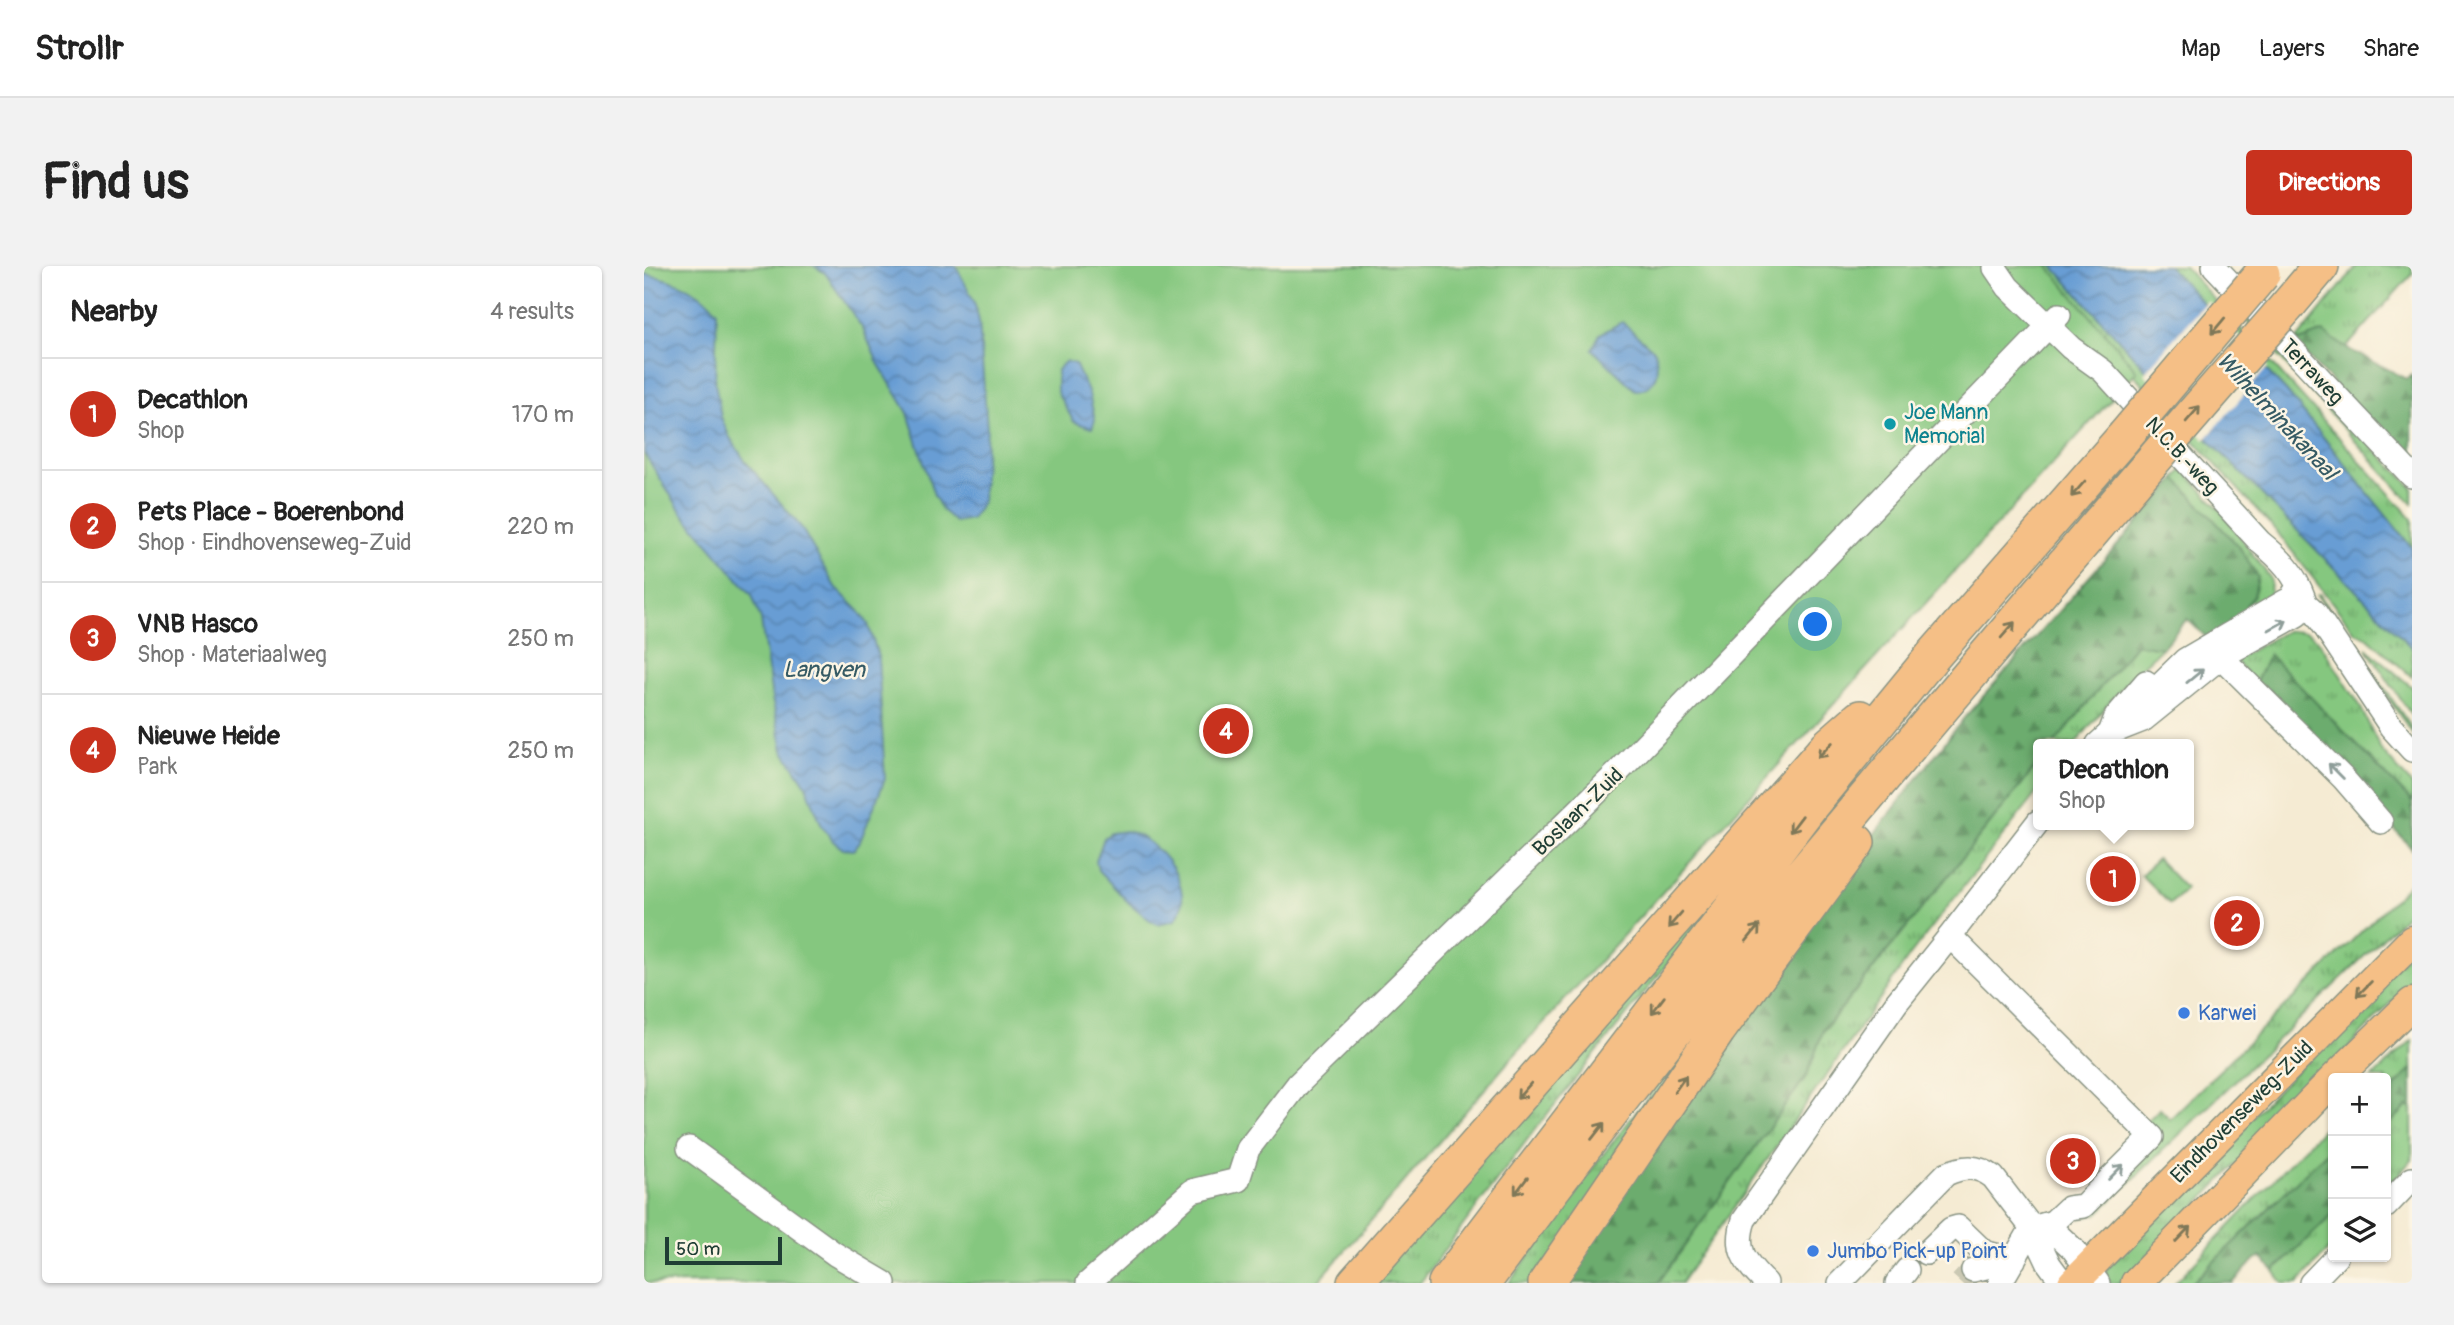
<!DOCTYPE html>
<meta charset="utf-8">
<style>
:root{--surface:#fff;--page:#f2f2f2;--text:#222;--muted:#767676;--line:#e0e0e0;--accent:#c8321e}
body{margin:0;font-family:Pangolin,sans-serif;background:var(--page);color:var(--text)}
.controls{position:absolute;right:21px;bottom:21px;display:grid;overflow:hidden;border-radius:7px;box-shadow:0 2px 5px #0004}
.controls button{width:63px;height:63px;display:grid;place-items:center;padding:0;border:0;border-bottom:2px solid var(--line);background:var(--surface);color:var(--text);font:35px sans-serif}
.scale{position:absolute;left:21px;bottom:18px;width:117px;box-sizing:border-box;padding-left:7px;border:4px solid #1f3d34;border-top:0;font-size:19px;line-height:24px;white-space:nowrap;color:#1f3d34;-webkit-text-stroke:5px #fcf5e5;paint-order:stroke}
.you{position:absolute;left:1172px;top:359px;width:24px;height:24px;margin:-18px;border:5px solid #fff;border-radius:50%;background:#1a73e8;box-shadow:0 0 0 10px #1a73e833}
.badge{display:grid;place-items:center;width:46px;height:46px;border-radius:50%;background:var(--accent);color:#fff;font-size:23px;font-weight:700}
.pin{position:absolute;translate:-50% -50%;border:4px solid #fff;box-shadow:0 2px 7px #0006}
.popup{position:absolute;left:1389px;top:473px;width:161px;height:91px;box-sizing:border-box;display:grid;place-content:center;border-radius:7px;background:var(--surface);filter:drop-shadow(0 2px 5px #0005);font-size:23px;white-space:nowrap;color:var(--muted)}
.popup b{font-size:26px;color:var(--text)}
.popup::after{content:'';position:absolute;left:50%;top:100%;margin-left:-14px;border:14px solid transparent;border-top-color:var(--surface)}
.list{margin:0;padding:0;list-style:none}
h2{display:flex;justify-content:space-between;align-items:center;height:91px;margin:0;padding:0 28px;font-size:30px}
h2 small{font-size:23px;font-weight:400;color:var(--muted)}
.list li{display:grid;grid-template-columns:46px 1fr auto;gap:21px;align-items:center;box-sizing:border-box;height:112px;padding:0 28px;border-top:2px solid var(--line)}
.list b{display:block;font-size:26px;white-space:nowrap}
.list p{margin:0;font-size:23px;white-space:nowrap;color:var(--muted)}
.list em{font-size:23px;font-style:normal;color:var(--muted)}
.icon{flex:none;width:38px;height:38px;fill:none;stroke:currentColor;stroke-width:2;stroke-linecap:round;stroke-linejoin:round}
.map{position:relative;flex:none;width:1768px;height:1017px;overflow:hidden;border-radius:7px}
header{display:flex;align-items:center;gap:42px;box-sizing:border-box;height:98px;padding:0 35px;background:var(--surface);border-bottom:2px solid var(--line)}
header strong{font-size:33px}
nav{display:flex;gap:38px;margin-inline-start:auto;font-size:24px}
.intro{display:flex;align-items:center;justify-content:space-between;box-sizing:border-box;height:168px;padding:0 42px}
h1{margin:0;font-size:49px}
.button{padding:18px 32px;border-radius:7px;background:var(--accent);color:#fff;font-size:24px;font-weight:700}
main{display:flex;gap:42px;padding:0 42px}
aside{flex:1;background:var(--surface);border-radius:7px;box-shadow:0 2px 5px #0004}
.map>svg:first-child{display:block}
.grass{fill:url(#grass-tufts);stroke:#52825a;stroke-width:2}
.forest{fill:url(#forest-firs);stroke:#467451;stroke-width:2}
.park{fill:#85c77f;stroke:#52825a;stroke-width:2}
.water{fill:url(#water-waves);stroke:#446d84;stroke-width:2}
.pier{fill:#f5ebd3}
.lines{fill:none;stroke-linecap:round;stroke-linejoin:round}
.minor-tunnel{stroke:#cac8b3;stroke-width:23;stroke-dasharray:23 11;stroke-linecap:butt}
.minor-casing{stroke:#8a9484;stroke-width:26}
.major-casing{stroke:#8a9484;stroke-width:33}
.highway-casing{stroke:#8a9484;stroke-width:38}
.minor{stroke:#fff;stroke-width:23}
.major{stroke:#f5bf86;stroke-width:30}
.highway{stroke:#f5bf86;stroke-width:35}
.highway-bridge-casing{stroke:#8a9484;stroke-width:38;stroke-linecap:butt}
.highway-bridge{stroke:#f5bf86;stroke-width:35}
.oneway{stroke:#7f7859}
.oneway2{stroke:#8f9e9a}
.culture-dot{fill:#0f9aa8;stroke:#fcf5e5;stroke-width:2.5}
.shop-dot{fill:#3f7fe0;stroke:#fcf5e5;stroke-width:2.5}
.labels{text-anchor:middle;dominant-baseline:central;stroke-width:5;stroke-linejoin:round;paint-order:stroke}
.street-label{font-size:21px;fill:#1f3d34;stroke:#fcf5e5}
.culture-label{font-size:21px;fill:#0d838f;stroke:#fcf5e5;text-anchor:start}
.shop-label{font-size:21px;fill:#366cbe;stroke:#fcf5e5;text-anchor:start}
.water-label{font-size:23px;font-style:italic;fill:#355a64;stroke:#fcf5e5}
</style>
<header>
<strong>Strollr</strong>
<nav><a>Map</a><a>Layers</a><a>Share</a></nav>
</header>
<div class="intro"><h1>Find us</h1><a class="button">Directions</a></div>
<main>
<aside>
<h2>Nearby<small>4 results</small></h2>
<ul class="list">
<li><span class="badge">1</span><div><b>Decathlon</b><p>Shop</p></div><em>170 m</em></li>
<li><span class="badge">2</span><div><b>Pets Place - Boerenbond</b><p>Shop · Eindhovenseweg-Zuid</p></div><em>220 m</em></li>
<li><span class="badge">3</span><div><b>VNB Hasco</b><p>Shop · Materiaalweg</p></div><em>250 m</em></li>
<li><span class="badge">4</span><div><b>Nieuwe Heide</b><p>Park</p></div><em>250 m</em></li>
</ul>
</aside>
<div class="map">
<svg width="1768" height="1017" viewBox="0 0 1768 1017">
<defs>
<pattern id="grass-tufts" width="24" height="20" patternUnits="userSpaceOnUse" patternTransform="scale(1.75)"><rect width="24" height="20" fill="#85c77f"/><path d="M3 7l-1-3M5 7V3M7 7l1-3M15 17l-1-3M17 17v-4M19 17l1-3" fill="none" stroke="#6ca369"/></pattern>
<pattern id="forest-firs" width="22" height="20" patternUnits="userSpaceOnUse" patternTransform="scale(1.75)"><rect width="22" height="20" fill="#6cac6e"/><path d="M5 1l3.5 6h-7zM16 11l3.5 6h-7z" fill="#588d5b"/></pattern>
<pattern id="water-waves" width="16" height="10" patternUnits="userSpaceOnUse" patternTransform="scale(1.75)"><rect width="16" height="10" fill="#689dd4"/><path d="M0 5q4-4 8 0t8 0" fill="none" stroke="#5581ad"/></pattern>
</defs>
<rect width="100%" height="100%" fill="#fcf5e5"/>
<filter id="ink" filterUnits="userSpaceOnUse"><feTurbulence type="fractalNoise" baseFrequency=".0143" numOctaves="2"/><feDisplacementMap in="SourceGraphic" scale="14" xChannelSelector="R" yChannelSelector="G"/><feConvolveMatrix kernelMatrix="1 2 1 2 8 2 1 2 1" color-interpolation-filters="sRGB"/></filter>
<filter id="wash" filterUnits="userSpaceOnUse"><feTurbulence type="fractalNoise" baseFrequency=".00686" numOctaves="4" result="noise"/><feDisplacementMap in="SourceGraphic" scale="28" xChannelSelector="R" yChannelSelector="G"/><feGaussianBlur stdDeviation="1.57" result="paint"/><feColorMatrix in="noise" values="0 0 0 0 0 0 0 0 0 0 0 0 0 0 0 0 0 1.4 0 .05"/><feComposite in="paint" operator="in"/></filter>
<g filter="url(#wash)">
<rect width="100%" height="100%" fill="#f5ebd3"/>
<path class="grass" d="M1391 0H1409L1566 175 1768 382V411L1723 371 1711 366 1633 266Z
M1524 0H1540L1763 247 1768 253V282L1643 126Z
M1553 0H1559L1679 130 1768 221V238Z
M1713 0H1768V8L1702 82 1679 66 1650 77Z
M1539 203 1578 246 1627 313 1626 329 1606 347 1602 340 1610 328 1614 311 1596 282 1532 213Z
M1675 328 1768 462V467L1673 329Z
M1642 365 1662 366 1674 374 1715 438 1737 484 1768 519V536L1625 389 1611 418 1591 394Z
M1492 378 1518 382 1484 414 1431 478H1410Z
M1722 382 1768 421V450Z
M1224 448 892 862 776 1017H724Z
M1394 498V525L1267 688 1037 1017H1014L1163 809 1179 765Z
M1188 597 894 1017H865L953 896Z
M1768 616V644L1453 948 1438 952 1515 872 1502 856 1516 843 1526 853Z
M1768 684V715L1501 993 1475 1017H1459L1463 1002Z
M1768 774V803L1742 829V812H1728Z
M1764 840 1768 843V894L1742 922V861Z
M1689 852V880L1548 1017H1531Z
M1689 948V979L1654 1017H1639L1630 1005Z"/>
<path class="forest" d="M1679 66 1702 82 1763 113 1768 109V199L1650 77Z
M1532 213 1596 282 1614 311 1610 329 1602 340 1606 347 1563 372 1543 353 1518 382 1492 378 1410 478H1394V498L1179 765 1163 809 1014 1017H917L1156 664 1320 452Z
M1625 388 1768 536V583L1703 511 1611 418Z
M1768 803V843L1764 840 1742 861V829Z
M1689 880V948L1630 1005 1617 991 1611 993 1589 1017H1548Z"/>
<path class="park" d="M0 0H1404L1493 105 865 795 673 1017H0Z
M1513 593 1542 623 1526 638 1497 609Z"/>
<path class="water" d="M170 0H312L330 35 335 55 343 162 338 237 327 253 311 256 298 244 290 229 264 147 234 97 219 63 181 7Z
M1409 0H1524L1643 126 1768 282V382L1566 175Z
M0 8C27 13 56 23 73 45L71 116 77 151 85 170 101 195 157 261 191 321 215 345 224 358 234 390 241 513 215 578 209 584 199 583 189 575 178 560 162 519 139 484 128 432 117 354 108 329 38 247 0 187Z
M978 56 1011 85C1015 105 1014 123 991 124L948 83 956 68Z
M422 95 431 98 445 128 451 154 448 162 430 156 413 126V104Z
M482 565C514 572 555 623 531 654L514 658 507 655 485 637 454 604 452 595 460 572 467 567Z"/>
<path class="pier" d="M1563 34 1624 101 1561 174 1500 107Z"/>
</g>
<g filter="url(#ink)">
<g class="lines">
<path class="minor-tunnel" d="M1317 1017 1329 1004"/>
<g class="minor-casing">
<path id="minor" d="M1570 0 1768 210
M1351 2 1364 21 1427 82 1459 105 1616 276C1637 293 1651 307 1660 333
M1650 327 1671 346 1747 461 1768 484
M1660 333 1653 349 1577 391 1699 512 1737 556
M1498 436 1541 394 1642 335 1660 333
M1466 467 1472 451 1502 416
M1454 478 1466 467 1499 454 1577 391
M45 882 191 988 240 1017
M1742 940 1768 913
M1388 962 1411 966 1429 983 1454 1017
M1282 987 1307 963 1314 961 1340 986 1370 994
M1329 1004 1367 995
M444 1017 548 925 594 914 604 883 654 818 973 507 1415 49
M1122 1017C1101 996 1090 984 1100 954L1253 736 1306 670
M1196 1017 1302 908C1320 900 1333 899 1349 911L1388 962 1405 998 1419 1017
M1253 1017 1263 1004
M1356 1017 1388 962 1409 956 1424 942 1439 940 1508 871 1306 670 1394 556
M1667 1017 1692 991"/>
</g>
<g class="major-casing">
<path id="major" d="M1691 812 1768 737
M1429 1017 1768 675
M1492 1017 1689 814"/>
</g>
<g class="highway-casing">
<path id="highway" d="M1645 38 1677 0
M711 1017 1183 481 1216 452
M802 1017 1166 540 1288 391 1479 172
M839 1017C1045 732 1276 467 1505 199
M902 1017 1074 764 1213 576"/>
</g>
<use href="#minor" class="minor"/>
<use href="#major" class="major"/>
<use href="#highway" class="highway"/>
<g class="highway-bridge-casing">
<path id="highway-bridge" d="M1479 172 1618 8
M1505 199 1645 38"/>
</g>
<use href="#highway-bridge" class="highway-bridge"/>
</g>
<defs><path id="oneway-shaft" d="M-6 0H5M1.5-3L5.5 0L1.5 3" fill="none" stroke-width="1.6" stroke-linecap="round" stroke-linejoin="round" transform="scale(1.75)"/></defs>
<g class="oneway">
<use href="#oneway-shaft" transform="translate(1574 60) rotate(130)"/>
<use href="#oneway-shaft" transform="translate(1549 148) rotate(-49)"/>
<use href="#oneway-shaft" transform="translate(1434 223) rotate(131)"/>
<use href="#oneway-shaft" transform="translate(1364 364) rotate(-49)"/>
<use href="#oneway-shaft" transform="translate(1181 484) rotate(134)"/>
<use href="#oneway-shaft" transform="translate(1152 558) rotate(127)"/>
<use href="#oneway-shaft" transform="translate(1031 654) rotate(131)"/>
<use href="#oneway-shaft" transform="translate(1109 667) rotate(-51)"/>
<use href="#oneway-shaft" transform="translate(1720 723) rotate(135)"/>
<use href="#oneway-shaft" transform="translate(1014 739) rotate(127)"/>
<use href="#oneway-shaft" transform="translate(1036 818) rotate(-55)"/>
<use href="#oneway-shaft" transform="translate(880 825) rotate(131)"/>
<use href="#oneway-shaft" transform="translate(954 865) rotate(-52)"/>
<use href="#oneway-shaft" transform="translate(877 920) rotate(127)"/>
<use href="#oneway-shaft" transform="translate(1539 968) rotate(-46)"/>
</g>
<g class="oneway2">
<use href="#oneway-shaft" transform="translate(1634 359) rotate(-29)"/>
<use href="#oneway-shaft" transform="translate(1551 410) rotate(-39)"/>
<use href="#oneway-shaft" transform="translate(1692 505) rotate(-135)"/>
<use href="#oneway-shaft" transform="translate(1472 906) rotate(-45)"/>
</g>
</g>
<circle class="culture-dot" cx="1246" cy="158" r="7"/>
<g class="shop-dot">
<circle cx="1540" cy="747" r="7"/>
<circle cx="1169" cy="985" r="7"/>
</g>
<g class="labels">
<g class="street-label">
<text transform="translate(1668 106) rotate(47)">Terraweg</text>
<text transform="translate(1538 190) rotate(47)">N.C.B.-weg</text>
<text transform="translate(934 546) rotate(-44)">Boslaan-Zuid</text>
<text transform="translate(1598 846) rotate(-45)">Eindhovenseweg-Zuid</text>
</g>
<g class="culture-label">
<text x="1260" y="146">Joe Mann<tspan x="1260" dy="24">Memorial</tspan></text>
</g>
<g class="shop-label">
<text x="1554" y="747">Karwei</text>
<text x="1183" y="985">Jumbo Pick-up Point</text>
</g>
<g class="water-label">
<text transform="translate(1633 150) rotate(47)">Wilhelminakanaal</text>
<text x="180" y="403">Langven</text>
</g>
</g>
</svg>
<div class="controls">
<button>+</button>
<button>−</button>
<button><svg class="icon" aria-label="layers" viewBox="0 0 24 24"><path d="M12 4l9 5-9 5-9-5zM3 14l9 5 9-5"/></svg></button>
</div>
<div class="scale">50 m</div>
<div class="you"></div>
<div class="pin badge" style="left:1469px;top:613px">1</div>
<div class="popup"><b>Decathlon</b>Shop</div>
<div class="pin badge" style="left:1593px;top:657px">2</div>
<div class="pin badge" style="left:1429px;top:895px">3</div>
<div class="pin badge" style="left:582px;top:465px">4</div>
</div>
</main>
